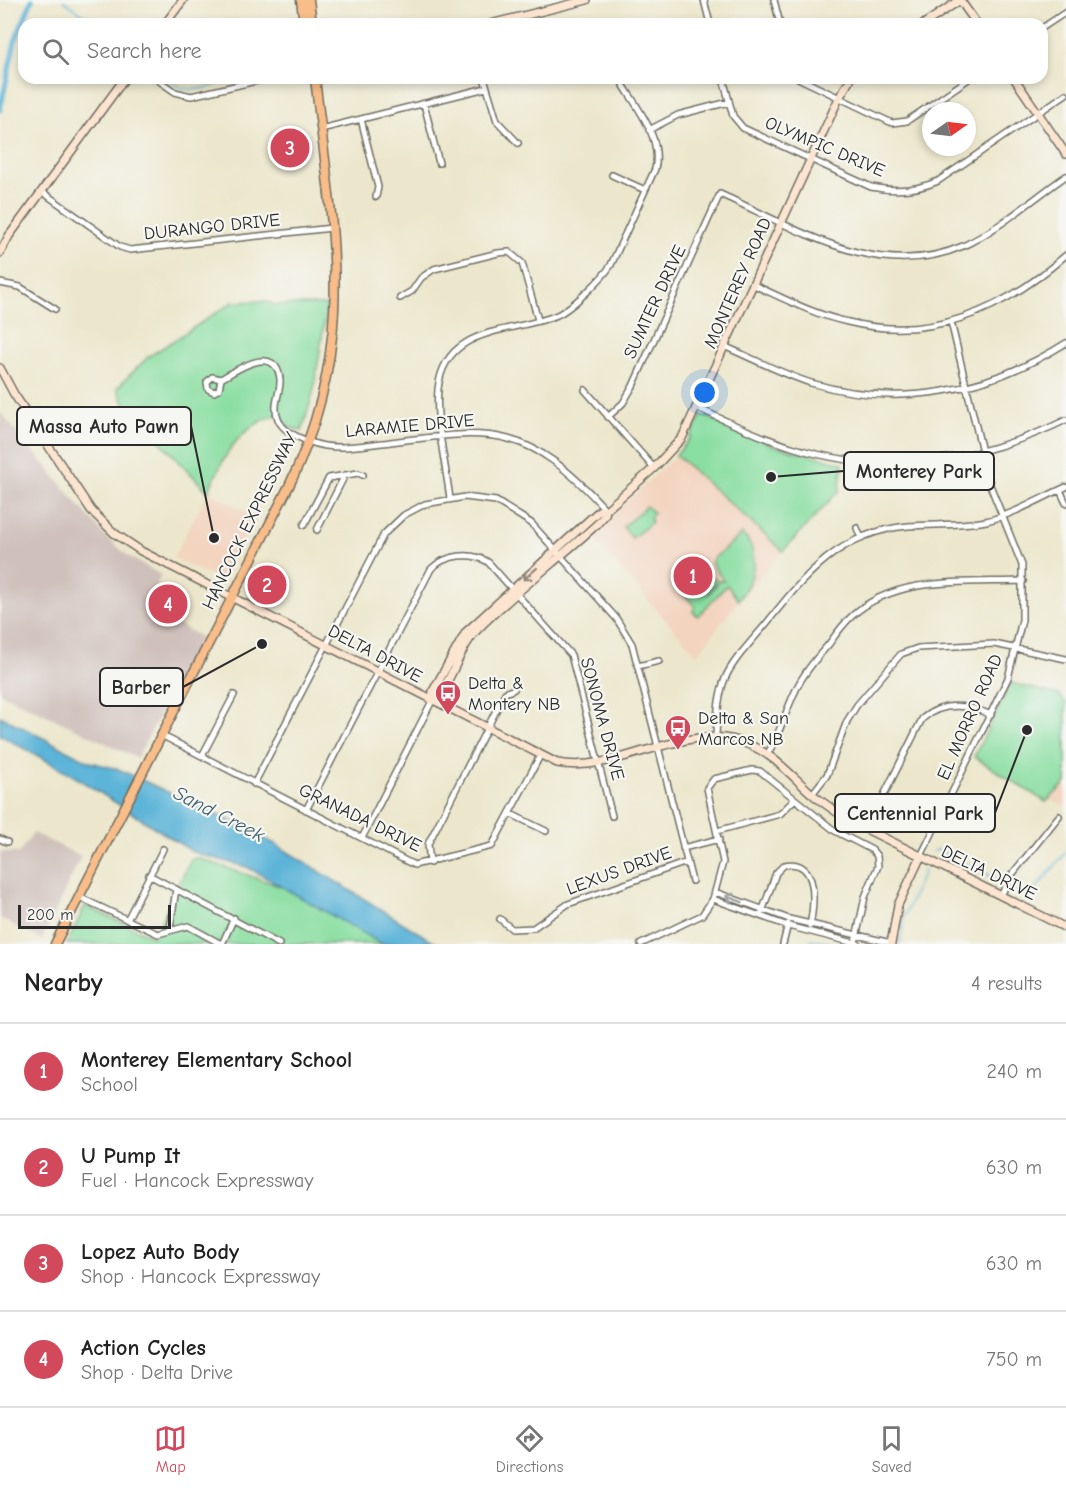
<!DOCTYPE html>
<meta charset="utf-8">
<style>
:root{--surface:#fff;--page:#f2f2f2;--text:#222;--muted:#767676;--line:#e0e0e0;--accent:#d1495b}
body{margin:0;font-family:"Comic Neue",sans-serif;background:var(--page);color:var(--text)}
.compass{position:absolute;left:922px;top:102px;width:54px;height:54px;border-radius:50%;background:var(--surface);box-shadow:0 3px 9px #0003;rotate:76deg}
.scale{position:absolute;left:18px;bottom:15px;width:153px;box-sizing:border-box;padding-left:6px;border:3px solid #2b2b2b;border-top:0;font-size:16px;line-height:21px;white-space:nowrap;color:#2b2b2b;-webkit-text-stroke:4px #f6f6f2;paint-order:stroke}
.you{position:absolute;left:705px;top:393px;width:21px;height:21px;margin:-15px;border:4px solid #fff;border-radius:50%;background:#1a73e8;box-shadow:0 0 0 9px #1a73e833}
.badge{display:grid;place-items:center;width:39px;height:39px;border-radius:50%;background:var(--accent);color:#fff;font-size:20px;font-weight:700}
.pin{position:absolute;translate:-50% -50%;border:3px solid #fff;box-shadow:0 2px 6px #0006}
.list{margin:0;padding:0;list-style:none}
h2{display:flex;justify-content:space-between;align-items:center;height:78px;margin:0;padding:0 24px;font-size:26px}
h2 small{font-size:20px;font-weight:400;color:var(--muted)}
.list li{display:grid;grid-template-columns:39px 1fr auto;gap:18px;align-items:center;box-sizing:border-box;height:96px;padding:0 24px;border-top:2px solid var(--line)}
.list b{display:block;font-size:22px;white-space:nowrap}
.list p{margin:0;font-size:20px;white-space:nowrap;color:var(--muted)}
.list em{font-size:20px;font-style:normal;color:var(--muted)}
.icon{flex:none;width:33px;height:33px;fill:none;stroke:currentColor;stroke-width:2;stroke-linecap:round;stroke-linejoin:round}
.map{position:relative;flex:none;width:1066px;height:944px;overflow:hidden}
.search{position:absolute;background:var(--surface);box-shadow:0 3px 9px #0003;left:18px;right:18px;top:18px;height:66px;display:flex;align-items:center;gap:15px;box-sizing:border-box;padding:0 21px;border-radius:18px;color:var(--muted);font-size:22px}
.sheet{height:462px;background:var(--surface)}
nav{display:flex;justify-content:space-around;align-items:center;box-sizing:border-box;height:84px;border-top:2px solid var(--line);background:var(--surface);font-size:16px;color:var(--muted)}
nav a{display:grid;justify-items:center;gap:3px}
nav .on{color:var(--accent)}
.map>svg:first-child{display:block}
.built{fill:#f3d4bf}
.industrial{fill:#cfc0bb}
.green{fill:#89dea1;stroke:#5a8466;stroke-width:1.5}
.water{fill:#5bb4d8;stroke:#437082;stroke-width:1.5}
.lines{fill:none;stroke-linecap:round;stroke-linejoin:round}
.stream{stroke:#5bb4d8;stroke-width:1.5}
.canal{stroke:#5bb4d8;stroke-width:5}
.street-casing{stroke:#6f6d63;stroke-width:8}
.secondary-casing{stroke:#6f6d63;stroke-width:10}
.primary-casing{stroke:#6f6d63;stroke-width:11}
.street{stroke:#fff;stroke-width:5}
.secondary{stroke:#fce5d0;stroke-width:7}
.primary{stroke:#f8bd89;stroke-width:8}
.oneway{stroke:#94887e}
.oneway2{stroke:#a0a0a0}
.labels{text-anchor:middle;dominant-baseline:central;stroke-width:4.5;stroke-linejoin:round;paint-order:stroke}
.street-label{font-size:18px;fill:#2b2b2b;stroke:#f6f6f2}
.poi-label{font-size:18px;fill:#2b2b2b;stroke:#f6f6f2;text-anchor:start}
.water-label{font-size:20px;font-style:italic;fill:#3c5b68;stroke:#f6f6f2}
.leader{fill:none;stroke:#2b2b2b;stroke-width:2}
.callout-dot{fill:#2b2b2b;stroke:#f6f6f2;stroke-width:2}
.callout{fill:#f6f6f2;stroke:#2b2b2b;stroke-width:2}
.callout-label{font-size:20px;text-anchor:middle;font-weight:bold;fill:#2b2b2b}
</style>
<div class="map">
<svg width="1066" height="944" viewBox="0 0 1066 944">
<rect width="100%" height="100%" fill="#f6f6f2"/>
<filter id="ink" filterUnits="userSpaceOnUse"><feTurbulence type="fractalNoise" baseFrequency=".0167" numOctaves="2"/><feDisplacementMap in="SourceGraphic" scale="12" xChannelSelector="R" yChannelSelector="G"/><feConvolveMatrix kernelMatrix="1 2 1 2 8 2 1 2 1" color-interpolation-filters="sRGB"/></filter>
<filter id="wash" filterUnits="userSpaceOnUse"><feTurbulence type="fractalNoise" baseFrequency=".008" numOctaves="4" result="noise"/><feDisplacementMap in="SourceGraphic" scale="24" xChannelSelector="R" yChannelSelector="G"/><feGaussianBlur stdDeviation="1.35" result="paint"/><feColorMatrix in="noise" values="0 0 0 0 0 0 0 0 0 0 0 0 0 0 0 0 0 1.4 0 .05"/><feComposite in="paint" operator="in"/></filter>
<g filter="url(#wash)">
<rect width="100%" height="100%" fill="#ece7cc"/>
<path class="built" d="M676 455 783 551 739 600 697 655 591 536Z
M208 492 256 517 222 581 173 558Z
M1066 783V806L1048 800Z"/>
<path class="industrial" d="M0 412 106 537 128 556 161 575 146 607 201 637 137 758 0 693Z
M33 833 81 856 42 940 0 918V852L19 853Z"/>
<path class="green" d="M265 301 275 305H327L314 389 302 431 288 427 280 414C238 425 225 455 208 492L124 403 117 388 148 357 233 302Z
M702 415 775 446 843 463 839 491 783 551 676 455 688 441Z
M646 506 654 513 650 518 652 522 632 538 623 527Z
M742 534C763 554 753 581 738 600L727 585 698 616 693 612 695 606 673 583 686 574 695 581 704 570 717 580 707 595 721 580 724 581 712 564V560Z
M1011 683 1059 695 1066 703V783L1046 802 974 757Z
M198 858 291 890 382 944H67L85 906 153 937 191 859Z"/>
<path class="water" d="M0 716 90 762 118 769 235 823 275 844 437 944H382L249 868 193 852 69 773 0 735Z"/>
<g class="lines">
<path class="stream" d="M63 0 95 24
M164 78C183 92 194 92 216 85
M225 84 247 78
M934 851 938 850 1003 882
M1011 886 1031 895 1066 852
M810 944 812 939 834 944
M900 944 904 918 924 870"/>
<path class="canal" d="M0 110 15 41 32 0"/>
</g>
</g>
<g filter="url(#ink)">
<g class="lines">
<g class="street-casing">
<path id="street" d="M704 0 710 24
M774 0 780 24
M1042 28 1066 12
M155 78 175 92 191 96 269 78
M484 78 497 121 518 143
M723 78 733 116 743 128 871 187C895 192 916 191 938 181L1066 94
M798 78 892 123 907 121 970 78
M424 104 439 163
M361 119 378 187 376 197
M321 129 486 88
M649 130 678 115 729 102
M612 175 645 190
M41 191 120 247 130 250 332 228
M0 283 20 287 55 309
M754 285C785 299 815 315 848 322 932 343 1004 310 1066 255
M400 298 412 291 421 278 434 269 498 253 509 252 522 263 538 320
M726 347C754 359 782 374 811 383 899 409 989 392 1066 343
M221 379 212 377 207 382 208 389 214 392 219 389 221 379C236 370 276 343 280 379 281 393 272 404 278 419 282 431 299 438 310 442 334 451 357 446 382 443 492 429 526 422 606 510
M585 390 654 468
M698 408C730 423 762 438 795 448 887 477 981 461 1066 420
M608 417 623 403 633 386 720 194C796 228 878 283 963 246 998 230 1034 198 1066 176
M1060 490 1066 503
M450 499C446 465 435 422 438 389 445 324 513 334 557 315 572 308 603 278 611 265L655 169C663 137 635 105 619 78
M304 525 329 478 358 473 363 475
M857 528 861 538
M317 530 345 475
M638 666 659 661
M161 735 414 865 492 846 540 756
M716 737C718 674 727 670 766 624 806 574 840 532 908 526 934 524 961 526 986 521 1013 515 1041 498 1066 487
M767 755C782 731 787 704 801 680 809 667 819 655 829 644 836 634 843 624 852 616 896 575 967 583 1023 581
M202 756 234 695
M254 784 384 534 404 515 425 504 465 497 496 501 531 523 616 618 632 644 692 881
M812 794 827 775 847 721 857 705 901 654 918 648 994 644 1066 659
M306 810 431 569C445 555 471 551 488 562L571 655 612 816
M511 814 546 831
M867 829 922 719C943 701 967 704 991 715
M717 831 780 814 794 800
M362 838 432 701
M0 839 7 842
M683 848 719 839
M921 856 1008 678 1022 620V565L990 485 951 322
M430 863 428 844 505 693 514 689
M149 875 279 944
M715 892 789 919 891 943
M1001 896 1010 877 1059 816
M79 897 158 934 188 926 221 944
M713 899 788 926 858 944
M762 912 776 873 784 865C820 858 814 905 810 926
M500 919 512 929 533 928 568 904 687 862
M127 920 163 849
M170 929 176 889
M222 944 234 918
M641 944 702 915 713 899 723 862 707 788 714 779 752 770 760 771 835 831 872 850 877 856 878 866 865 897 855 943
M783 944 788 924"/>
</g>
<g class="secondary-casing">
<path id="secondary" d="M960 0 977 24
M165 24 183 0
M490 24 587 0
M924 24 960 0
M1014 78 1066 154
M0 253 9 236 125 78
M0 368 14 394 91 510 114 533 141 551 557 763C622 775 686 717 750 745 774 755 792 776 811 793 824 804 838 813 852 822L1066 928
M432 701 433 691 466 632 600 510H606L654 468 682 438 839 98 851 78
M432 701C453 683 457 651 476 631 513 593 558 560 597 524L605 515 606 510
M891 944 898 905 921 856"/>
</g>
<g class="primary-casing">
<path id="primary" d="M301 0 304 24
M309 0 312 24
M55 944 289 486C359 343 332 227 315 78"/>
</g>
<use href="#street" class="street"/>
<use href="#secondary" class="secondary"/>
<use href="#primary" class="primary"/>
</g>
<defs><path id="oneway-shaft" d="M-6 0H5M1.5-3L5.5 0L1.5 3" fill="none" stroke-width="1.6" stroke-linecap="round" stroke-linejoin="round" transform="scale(1.5)"/></defs>
<use class="oneway" href="#oneway-shaft" transform="translate(530 574) rotate(139)"/>
<use class="oneway2" href="#oneway-shaft" transform="translate(734 899) rotate(-159)"/>
</g>
<defs>
<g id="bus-pin" transform="scale(1.35)"><path d="M0 17L-7.5 6A9.5 9.5 0 1 1 7.5 6Z" fill="#d1495b" stroke="#f6f6f2"/><path d="M-5-6H5V4H4V6H2V4H-2V6H-4V4H-5ZM-3.5-4V0h7V-4ZM-3.5 1.2v1.5H-2V1.2ZM2 1.2v1.5H3.5V1.2Z" fill="#fff"/></g>
</defs>
<g fill-rule="evenodd">
<use href="#bus-pin" x="448" y="693"/>
<use href="#bus-pin" x="678" y="728"/>
</g>
<g class="labels">
<g class="street-label">
<text transform="translate(825 147) rotate(23)">OLYMPIC DRIVE</text>
<text transform="translate(212 227) rotate(-6)">DURANGO DRIVE</text>
<text transform="translate(738 283) rotate(-66)">MONTEREY ROAD</text>
<text transform="translate(655 302) rotate(-65)">SUMTER DRIVE</text>
<text transform="translate(410 426) rotate(-5)">LARAMIE DRIVE</text>
<text transform="translate(250 521) rotate(-64)">HANCOCK EXPRESSWAY</text>
<text transform="translate(375 654) rotate(28)">DELTA DRIVE</text>
<text transform="translate(970 717) rotate(-66)">EL MORRO ROAD</text>
<text transform="translate(602 719) rotate(75)">SONOMA DRIVE</text>
<text transform="translate(360 818) rotate(26)">GRANADA DRIVE</text>
<text transform="translate(619 871) rotate(-20)">LEXUS DRIVE</text>
<text transform="translate(989 873) rotate(26)">DELTA DRIVE</text>
</g>
<g class="poi-label">
<text x="468" y="683">Delta &amp;<tspan x="468" dy="21">Montery NB</tspan></text>
<text x="698" y="718">Delta &amp; San<tspan x="698" dy="21">Marcos NB</tspan></text>
</g>
<g class="water-label">
<text transform="translate(219 814) rotate(27)">Sand Creek</text>
</g>
</g>
<path class="leader" d="M214 538L191 426M771 477L844 471M262 644L183 687M1027 730L995 813"/>
<g class="callout-dot">
<circle cx="214" cy="538" r="6"/>
<circle cx="771" cy="477" r="6"/>
<circle cx="262" cy="644" r="6"/>
<circle cx="1027" cy="730" r="6"/>
</g>
<g class="callout">
<rect x="17" y="407" width="174" height="38" rx="6"/>
<rect x="844" y="452" width="150" height="38" rx="6"/>
<rect x="100" y="668" width="83" height="38" rx="6"/>
<rect x="835" y="794" width="160" height="38" rx="6"/>
</g>
<g class="callout-label">
<text x="104" y="433">Massa Auto Pawn</text>
<text x="919" y="478">Monterey Park</text>
<text x="141" y="694">Barber</text>
<text x="915" y="820">Centennial Park</text>
</g>
</svg>
<svg class="compass" viewBox="-18 -18 36 36"><path d="M0-13l5 13h-10z" fill="#e53935"/><path d="M0 13l5-13h-10z" fill="#767676"/></svg>
<div class="scale">200 m</div>
<div class="you"></div>
<div class="pin badge" style="left:693px;top:576px">1</div>
<div class="pin badge" style="left:267px;top:585px">2</div>
<div class="pin badge" style="left:290px;top:148px">3</div>
<div class="pin badge" style="left:168px;top:604px">4</div>
<div class="search"><svg class="icon" aria-label="search" viewBox="0 0 24 24"><circle cx="10" cy="10" r="6"/><path d="M15 15l6 6"/></svg>Search here</div>
</div>
<section class="sheet">
<h2>Nearby<small>4 results</small></h2>
<ul class="list">
<li><span class="badge">1</span><div><b>Monterey Elementary School</b><p>School</p></div><em>240 m</em></li>
<li><span class="badge">2</span><div><b>U Pump It</b><p>Fuel · Hancock Expressway</p></div><em>630 m</em></li>
<li><span class="badge">3</span><div><b>Lopez Auto Body</b><p>Shop · Hancock Expressway</p></div><em>630 m</em></li>
<li><span class="badge">4</span><div><b>Action Cycles</b><p>Shop · Delta Drive</p></div><em>750 m</em></li>
</ul>
</section>
<nav>
<a class="on"><svg class="icon" aria-label="map" viewBox="0 0 24 24"><path d="M3 6l6-2 6 2 6-2v14l-6 2-6-2-6 2zM9 4v14M15 6v14"/></svg>Map</a>
<a><svg class="icon" aria-label="directions" viewBox="0 0 24 24"><path d="M12 3l9 9-9 9-9-9zM9 14v-3h6M13 9l2 2-2 2"/></svg>Directions</a>
<a><svg class="icon" aria-label="saved" viewBox="0 0 24 24"><path d="M7 4h10v16l-5-4-5 4z"/></svg>Saved</a>
</nav>
